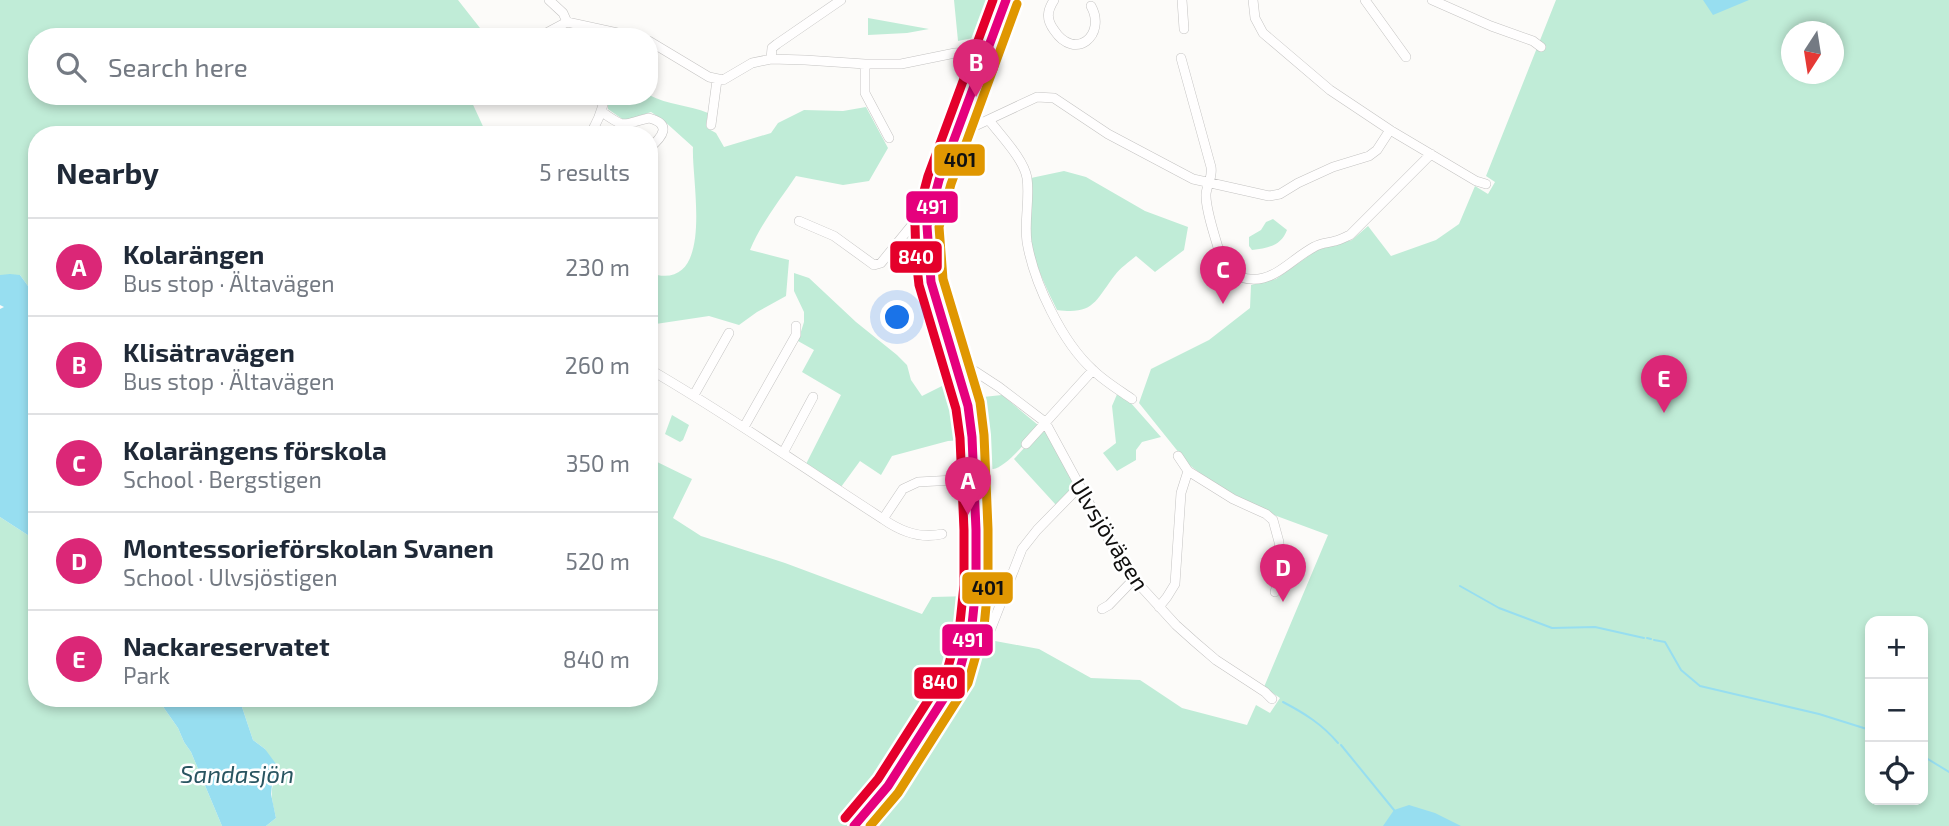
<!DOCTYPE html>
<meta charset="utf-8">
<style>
:root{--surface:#fff;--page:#f2f2f3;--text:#1f2937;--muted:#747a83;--line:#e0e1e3;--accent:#db2777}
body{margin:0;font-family:"Exo 2",sans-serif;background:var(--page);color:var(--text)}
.controls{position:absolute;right:21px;bottom:21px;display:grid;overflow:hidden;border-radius:14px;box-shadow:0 4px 10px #0003}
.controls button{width:63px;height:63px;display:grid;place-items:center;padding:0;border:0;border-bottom:2px solid var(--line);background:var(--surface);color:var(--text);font:35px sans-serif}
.compass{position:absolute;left:1781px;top:21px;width:63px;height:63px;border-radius:50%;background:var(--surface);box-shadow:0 4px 10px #0003;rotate:192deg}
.you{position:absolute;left:898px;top:318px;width:24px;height:24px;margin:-18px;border:5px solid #fff;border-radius:50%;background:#1a73e8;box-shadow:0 0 0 10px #1a73e833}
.badge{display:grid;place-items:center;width:46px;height:46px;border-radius:50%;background:var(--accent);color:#fff;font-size:23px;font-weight:700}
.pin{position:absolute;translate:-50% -58px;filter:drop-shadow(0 2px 4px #0008)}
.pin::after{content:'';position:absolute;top:37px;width:24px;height:21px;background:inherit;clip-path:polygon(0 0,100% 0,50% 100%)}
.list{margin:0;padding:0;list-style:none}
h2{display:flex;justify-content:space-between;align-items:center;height:91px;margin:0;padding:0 28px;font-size:30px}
h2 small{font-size:23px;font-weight:400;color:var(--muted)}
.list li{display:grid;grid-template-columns:46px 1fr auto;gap:21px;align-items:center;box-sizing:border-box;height:98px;padding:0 28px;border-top:2px solid var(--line)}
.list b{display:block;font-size:26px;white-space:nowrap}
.list p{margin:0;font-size:23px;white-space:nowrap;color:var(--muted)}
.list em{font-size:23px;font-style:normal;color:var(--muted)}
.icon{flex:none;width:38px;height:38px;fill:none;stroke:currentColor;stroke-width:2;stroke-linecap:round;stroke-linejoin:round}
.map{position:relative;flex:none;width:1949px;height:826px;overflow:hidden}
.search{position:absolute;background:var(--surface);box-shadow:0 4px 10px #0003;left:28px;top:28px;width:630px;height:77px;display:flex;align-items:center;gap:18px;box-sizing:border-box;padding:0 24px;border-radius:28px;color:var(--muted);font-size:26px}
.panel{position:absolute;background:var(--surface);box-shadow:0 4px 10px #0003;left:28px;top:126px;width:630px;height:581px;border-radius:28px}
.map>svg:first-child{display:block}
.green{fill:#c0ecd7;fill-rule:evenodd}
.water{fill:#97def0}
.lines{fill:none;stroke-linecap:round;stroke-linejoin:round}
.stream{stroke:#97def0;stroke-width:2}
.minor-casing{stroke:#c4c3c2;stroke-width:10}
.major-casing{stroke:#d8d7d6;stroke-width:12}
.minor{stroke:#fffefe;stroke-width:9}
.major{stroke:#ebe3e0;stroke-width:10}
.bus-1-casing{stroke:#fff;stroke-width:14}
.bus-2-casing{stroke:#fff;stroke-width:14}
.bus-3-casing{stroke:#fff;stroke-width:14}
.bus-1{stroke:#e5007d;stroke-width:9}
.bus-2{stroke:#e09701;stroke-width:9}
.bus-3{stroke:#e4002b;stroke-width:9}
.labels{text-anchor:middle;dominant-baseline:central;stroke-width:5;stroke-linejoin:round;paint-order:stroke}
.street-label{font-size:23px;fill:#100f0e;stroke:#fff}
.water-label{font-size:24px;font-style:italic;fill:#295561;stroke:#fff}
.line-badge{stroke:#fff;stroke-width:2.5}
.badge-label{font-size:19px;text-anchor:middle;font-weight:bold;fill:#fff}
.pale-badge-label{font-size:19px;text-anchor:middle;font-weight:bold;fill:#111}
</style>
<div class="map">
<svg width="1949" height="826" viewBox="0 0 1949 826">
<rect width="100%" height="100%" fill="#fcfbf9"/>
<path class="green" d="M0 0H458L480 28 462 37H37V96H469L487 135H37V318L28 300V286L20 275H0Z
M954 0H997L983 36 958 41Z
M1556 0H1949V826H871L881 817 972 674 979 638 986 644 995 641 1039 649 1091 678 1140 680 1182 708 1247 725 1256 705 1270 713 1280 698 1264 687 1328 535 1274 515 1232 494 1200 473 1188 464 1139 403 1151 369 1209 340 1250 308 1251 285 1276 279 1317 250 1352 240 1368 226 1391 256 1436 240 1459 224 1475 186 1488 194 1495 182 1486 176ZM1792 32H1834V74H1792ZM1870 621H1923V800H1870Z
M868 18 929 29 907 33 868 35Z
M649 95C668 105 689 105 708 113L706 125 707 128 716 133 724 147 771 133 778 123 804 110 843 111 866 107 888 148 869 181 843 185 796 176C780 200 761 223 750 250L789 260 786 296 757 312 739 325 709 316 649 325V273C717 295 691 181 693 147L663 120 651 112 625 121 608 109V105L611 96Z
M1064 171 1086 177 1145 211 1188 227 1184 250 1155 272 1136 256C1129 262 1120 268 1115 275 1095 301 1094 315 1057 310 1048 291 1038 272 1033 252 1028 228 1031 202 1031 178Z
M1273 219 1287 230C1281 246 1268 248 1252 250L1249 246V237L1261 230 1266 222Z
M794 273 809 278 856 322 897 355 907 365 911 380 922 396 952 381 961 407 964 440 948 441 892 456 881 475 860 461 841 487 806 464 841 395 802 372 814 350 798 341 804 322V312L794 291Z
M971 375 979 379 983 397 1002 395 1038 425C1032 436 1007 467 993 469 988 470 982 464 977 462L963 379Z
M1118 392 1130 402 1161 437 1142 442 1136 450V460L1117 471 1103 453 1116 443 1112 406Z
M672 415 689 425 683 440 680 442 665 434Z
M1041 430 1046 432 1075 485 1056 505 1014 459Z
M649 458 692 479 673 518 701 536 785 563 922 614 932 597 972 596C968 618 966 640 958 660 937 715 894 770 859 817L850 826H266L276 818C273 803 268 791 276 778L265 749 253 740 239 698H649Z
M0 517 37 541V698H157L178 728 184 742 191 752 222 826H0Z"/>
<path class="water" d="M1703 0H1749L1713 15Z
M10 274 20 275 28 286V300L37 318V541L0 517V309L4 307 0 305V275Z
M157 698H239L253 740 265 749 276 764V778L272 785 271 794 276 818 266 826H222L191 752 184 742 178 728Z
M1409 805 1435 813 1461 826H1383L1394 810Z"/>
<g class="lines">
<path class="stream" d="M1460 586 1499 608 1552 628 1595 627 1644 638
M1647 638 1651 639
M1654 640 1665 642 1681 670 1700 686 1819 714 1870 730
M1283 702C1304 713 1322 724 1338 743
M1341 745 1394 810
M1923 756 1949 772"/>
<g class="minor-casing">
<path id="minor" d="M549 0 563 13 567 22
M1054 0C1047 11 1046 19 1054 30 1075 62 1107 35 1091 6
M1182 0 1184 29
M1253 0 1255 18 1263 33 1330 90 1390 130
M1365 0 1406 57
M1432 0 1491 26 1533 41 1541 47
M539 37 567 22 636 37
M649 41 709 77 723 80 752 63 771 59 805 60 865 64H901L955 53 985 51
M1181 58 1211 167C1213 177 1207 184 1206 194 1205 211 1220 252 1225 270 1266 295 1283 264 1314 247 1320 243 1328 243 1335 241 1340 240 1345 237 1350 235L1431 154
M771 59 772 48 777 44 841 0
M865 64V93L889 138
M602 112C627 130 622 124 649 118 672 124 663 137 649 148
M989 120C1000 135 1024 159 1027 178 1030 199 1024 221 1027 242 1034 283 1062 342 1093 370 1104 381 1119 390 1132 399
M961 122 975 126 1037 97 1054 98 1108 134 1193 179 1269 196 1280 194 1298 183 1333 167 1369 156 1377 150 1390 130 1476 181 1486 184
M711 125 717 80
M589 135C598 123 602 111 605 96
M649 213 650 214
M799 221 834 236 874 265 881 263 912 225 927 226
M957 366 973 370 999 387 1045 422 1108 538 1134 579 1176 625 1195 642 1216 660 1265 692 1272 699
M649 369C729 415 805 469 883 519L903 489 918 482 973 479
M694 395 729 333
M744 427 796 335V326
M1026 444 1093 370
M783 453 813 397
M1178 456 1188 471
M883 519C900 531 921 539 942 534
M1159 607 1167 597 1175 584 1181 493 1188 471 1233 499 1266 514 1273 520 1279 542 1281 571 1275 592
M1102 609 1109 605 1134 579
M988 636 1022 549 1037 530 1079 487"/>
</g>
<g class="major-casing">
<path id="major" d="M854 826 888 786 958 676 972 625 976 586V530L972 437 968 406 931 282 928 258 927 226 939 180 1006 0"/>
</g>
<use href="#minor" class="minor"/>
<use href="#major" class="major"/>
<g class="bus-1-casing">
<path id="bus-1" d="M854 826 888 786 958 676 972 625 976 586V530L972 437 968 406 931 282 927 226 939 180 1006 0"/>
</g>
<g class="bus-2-casing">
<path id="bus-2" d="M870 826 898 793 968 683 984 627 988 586V529L984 435 980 402 943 279 939 227 951 184 1017 4"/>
</g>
<g class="bus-3-casing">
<path id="bus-3" d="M845 818 878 779 947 671 960 623 964 585V530L960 438 956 409 919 285 916 258 915 225 928 176 993 0"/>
</g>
<use href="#bus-1" class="bus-1"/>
<use href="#bus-2" class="bus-2"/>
<use href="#bus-3" class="bus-3"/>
</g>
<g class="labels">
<g class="street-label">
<text transform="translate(1110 534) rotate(58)">Ulvsjövägen</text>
</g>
<g class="water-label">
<text x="237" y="773">Sandasjön</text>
</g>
</g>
<g class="line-badge">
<rect x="933" y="143" width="53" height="34" rx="7" fill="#e09701"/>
<rect x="905" y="190" width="54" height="34" rx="7" fill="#e5007d"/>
<rect x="889" y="240" width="54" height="34" rx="7" fill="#e4002b"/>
<rect x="961" y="571" width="53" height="34" rx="7" fill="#e09701"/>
<rect x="941" y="623" width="53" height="34" rx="7" fill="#e5007d"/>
<rect x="913" y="666" width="53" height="34" rx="7" fill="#e4002b"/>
</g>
<g class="badge-label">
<text x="932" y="214">491</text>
<text x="916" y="264">840</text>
<text x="968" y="647">491</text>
<text x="940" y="689">840</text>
</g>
<g class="pale-badge-label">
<text x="960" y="167">401</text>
<text x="988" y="595">401</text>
</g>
</svg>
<div class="controls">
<button>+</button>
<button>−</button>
<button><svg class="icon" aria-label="locate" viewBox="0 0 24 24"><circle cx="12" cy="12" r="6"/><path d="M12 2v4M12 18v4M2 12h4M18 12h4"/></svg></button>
</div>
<svg class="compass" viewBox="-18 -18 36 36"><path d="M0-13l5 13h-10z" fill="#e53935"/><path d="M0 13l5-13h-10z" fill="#747a83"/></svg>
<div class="you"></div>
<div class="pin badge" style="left:968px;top:515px">A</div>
<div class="pin badge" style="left:976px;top:97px">B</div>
<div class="pin badge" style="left:1223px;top:304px">C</div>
<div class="pin badge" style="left:1283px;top:602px">D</div>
<div class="pin badge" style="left:1664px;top:413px">E</div>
<div class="search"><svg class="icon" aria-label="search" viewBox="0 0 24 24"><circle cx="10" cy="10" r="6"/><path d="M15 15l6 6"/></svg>Search here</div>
<section class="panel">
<h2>Nearby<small>5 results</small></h2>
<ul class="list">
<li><span class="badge">A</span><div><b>Kolarängen</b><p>Bus stop · Ältavägen</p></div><em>230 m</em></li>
<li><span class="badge">B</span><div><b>Klisätravägen</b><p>Bus stop · Ältavägen</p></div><em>260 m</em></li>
<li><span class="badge">C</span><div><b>Kolarängens förskola</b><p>School · Bergstigen</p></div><em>350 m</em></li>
<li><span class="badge">D</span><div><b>Montessorieförskolan Svanen</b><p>School · Ulvsjöstigen</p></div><em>520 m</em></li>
<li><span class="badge">E</span><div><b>Nackareservatet</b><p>Park</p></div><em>840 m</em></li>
</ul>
</section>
</div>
